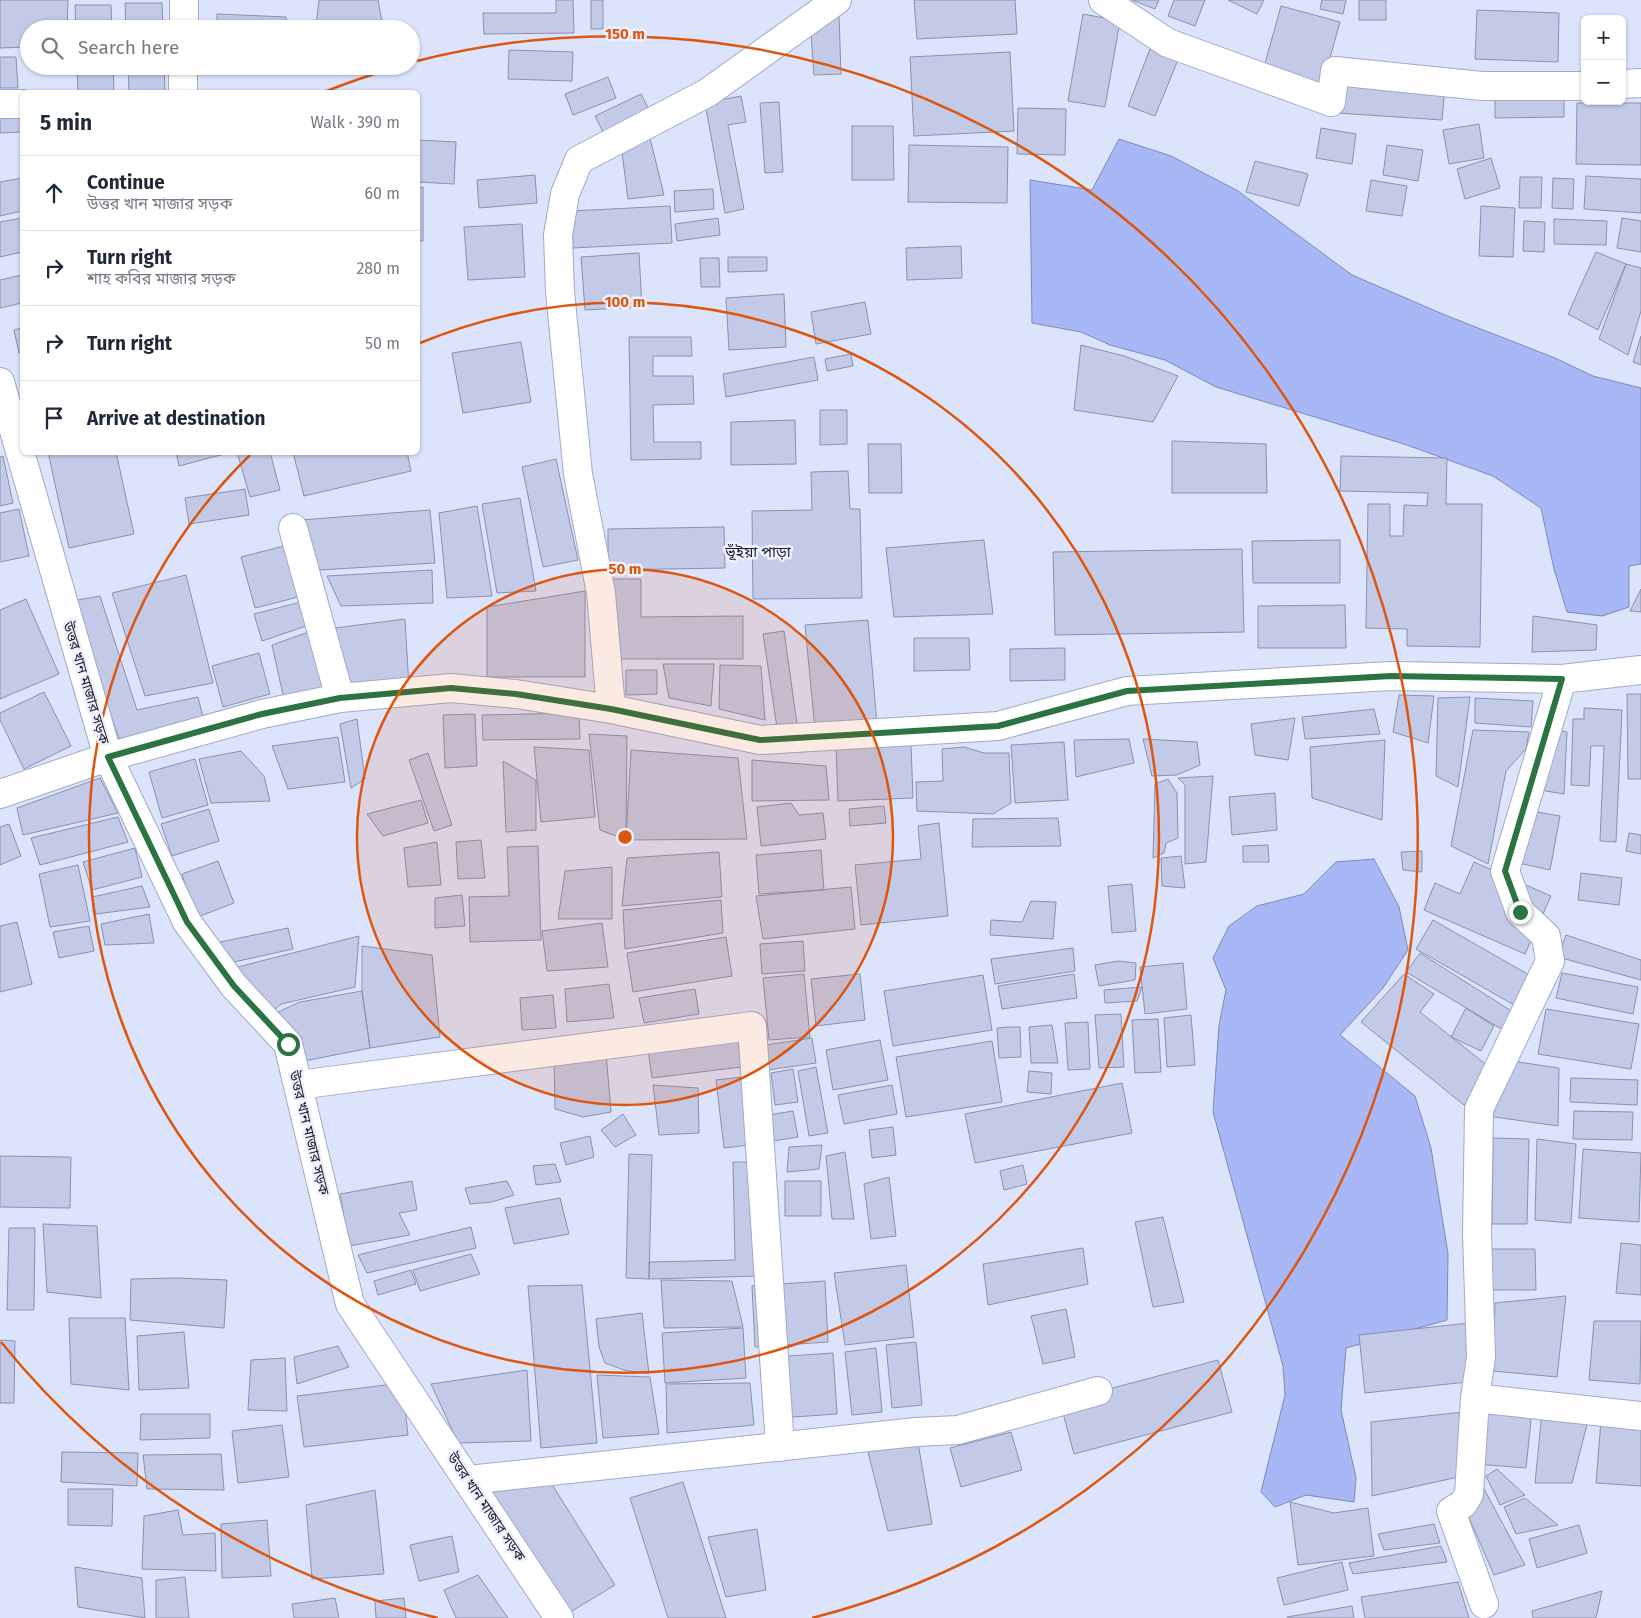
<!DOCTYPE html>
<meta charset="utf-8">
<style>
:root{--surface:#fff;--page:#f6f6f7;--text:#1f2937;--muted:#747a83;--line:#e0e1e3}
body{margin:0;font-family:"Fira Sans","Noto Sans Bengali",sans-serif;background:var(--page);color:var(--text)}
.controls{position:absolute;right:15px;top:15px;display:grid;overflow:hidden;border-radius:8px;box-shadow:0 1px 4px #0004}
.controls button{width:45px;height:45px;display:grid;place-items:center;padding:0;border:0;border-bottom:1px solid var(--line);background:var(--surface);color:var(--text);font:25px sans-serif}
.stop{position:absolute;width:15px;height:15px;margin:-11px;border:4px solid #2b7441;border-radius:50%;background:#fff}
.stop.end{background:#2b7441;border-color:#fff;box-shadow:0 1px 5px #0008}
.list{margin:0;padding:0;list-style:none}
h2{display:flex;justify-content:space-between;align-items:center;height:65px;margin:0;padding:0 20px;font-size:21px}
h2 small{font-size:16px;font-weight:400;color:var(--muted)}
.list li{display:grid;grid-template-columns:32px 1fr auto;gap:15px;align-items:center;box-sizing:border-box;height:75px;padding:0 20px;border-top:1px solid var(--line)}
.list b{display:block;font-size:19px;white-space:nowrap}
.list p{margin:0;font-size:16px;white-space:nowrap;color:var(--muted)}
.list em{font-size:16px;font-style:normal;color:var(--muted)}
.icon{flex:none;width:28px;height:28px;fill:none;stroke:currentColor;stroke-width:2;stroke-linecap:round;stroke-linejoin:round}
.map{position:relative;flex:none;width:1641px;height:1618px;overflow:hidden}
.search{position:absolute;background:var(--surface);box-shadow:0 1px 4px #0004;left:20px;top:20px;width:400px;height:55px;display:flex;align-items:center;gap:12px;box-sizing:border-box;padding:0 18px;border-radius:28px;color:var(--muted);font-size:19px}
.panel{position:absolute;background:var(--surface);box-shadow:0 1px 4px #0004;left:20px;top:90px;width:400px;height:365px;border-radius:8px}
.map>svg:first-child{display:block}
.water{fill:#a8b8f7;stroke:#7d89b8}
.building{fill:#c2cae8;stroke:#8991ad}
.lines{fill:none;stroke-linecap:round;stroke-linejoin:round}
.minor-casing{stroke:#a1aac7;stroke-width:30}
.major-casing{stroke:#a1aac7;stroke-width:30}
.minor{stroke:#fff;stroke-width:28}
.major{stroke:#fff;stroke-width:28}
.route{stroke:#2b7441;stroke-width:6}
.ring{fill:none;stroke:#de560d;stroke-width:2.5}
.labels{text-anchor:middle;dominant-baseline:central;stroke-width:5;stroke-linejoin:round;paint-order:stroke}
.street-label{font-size:14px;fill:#181b26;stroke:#edf1fe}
.neighbourhood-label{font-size:15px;fill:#181b26;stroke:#edf1fe}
.centre{fill:#de560d;stroke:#edf1fe;stroke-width:2.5}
.ring-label{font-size:15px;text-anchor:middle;font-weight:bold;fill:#de560d;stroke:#edf1fe;stroke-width:5;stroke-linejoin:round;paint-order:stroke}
</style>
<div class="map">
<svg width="1641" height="1618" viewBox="0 0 1641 1618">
<rect width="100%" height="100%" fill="#dce4fc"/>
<path class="water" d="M1119 139 1171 156 1238 191 1352 275 1445 315 1555 358 1593 376 1641 388V564L1629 566V607L1602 616 1567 612 1554 569 1541 508 1493 476 1404 444 1216 387 1165 360 1110 345 1081 332 1032 323 1030 180 1092 190Z
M1374 859 1399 907 1408 950 1383 988 1340 1035 1415 1096 1431 1148 1448 1254 1447 1320 1346 1348 1341 1410 1356 1478 1354 1502 1306 1495 1275 1507 1261 1492 1285 1395 1283 1366 1213 1112 1219 1025 1226 990 1213 958 1229 926 1257 906 1304 894 1336 862Z"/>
<path class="building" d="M0 0H68L67 29H29V47L0 48Z
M319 0H378L382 22 316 26Z
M556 0H573L574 33 484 34 483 13H556Z
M591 0H603V29H591Z
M914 0H1015L1017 34 917 39Z
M1132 0H1159L1155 9Z
M1174 0H1205L1195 26 1168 16Z
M1228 0H1264L1257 14Z
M1322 0H1346L1343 14 1320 9Z
M1359 0H1386V20H1359Z
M125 3H162L163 29H126Z
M75 5H111L112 29H76Z
M1281 6 1340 22 1321 90 1262 74Z
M1477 10 1559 13 1558 62 1475 59Z
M217 14 286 17V29H217Z
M1083 14 1120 21 1105 107 1068 101Z
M839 16 841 74 814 75 811 33Z
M1150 49 1178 60 1155 116 1128 106Z
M509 50 573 52 572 81 508 79Z
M1010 52 1014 131 914 136 910 57Z
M0 57H16L18 88H0Z
M77 66H113L114 92H78Z
M128 66H164L165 91H129Z
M608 77 616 98 573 115 565 94Z
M1341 80 1445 87 1442 120 1338 113Z
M1495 93H1564V117L1495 118Z
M641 94 649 110 603 132 595 116Z
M741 96 746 122 728 125 744 209 725 213 705 103Z
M779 102 783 172 765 173 760 103Z
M1577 103H1641V165L1576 164Z
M1018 108 1066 109 1065 155 1017 154Z
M22 113V132L0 133V115Z
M1479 124 1484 158 1449 164 1443 130Z
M852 126H893L894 180H852Z
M1321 128 1356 134 1352 164 1316 158Z
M650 138 664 195 628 199 621 145Z
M418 140 456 142 454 184 418 182Z
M909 145 1008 147 1007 203 908 202Z
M1387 145 1423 150 1418 181 1383 175Z
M1491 158 1500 188 1465 199 1457 169Z
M1255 161 1308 174 1299 206 1246 192Z
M535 175 537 203 479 208 477 180Z
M1586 176 1641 179V213L1584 209Z
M1520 177H1542L1541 208H1519Z
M22 178V211L0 216V182Z
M1553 178 1574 179 1573 209 1552 208Z
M1371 180 1407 186 1402 216 1366 211Z
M423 187V241H418V188Z
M713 189 714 209 675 212 674 191Z
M670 206 672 243 573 248 571 211Z
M1481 206 1515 208 1513 257 1479 256Z
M22 218V252L0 257V222Z
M718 218 720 235 677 241 675 224Z
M1622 218 1641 221V252L1617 248Z
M1554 219 1607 221 1606 245 1554 244Z
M1524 221 1545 222 1544 252 1523 251Z
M522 224 525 277 468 280 464 227Z
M961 246 962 278 907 280 906 248Z
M1596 252 1626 264 1598 330 1568 314Z
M639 253 642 307 585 310 581 257Z
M728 257H767V271L728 272Z
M700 258H719L720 287H701Z
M1626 264 1641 268V311L1628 355 1599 339Z
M22 275V303L0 308V280Z
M784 294 786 347 729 350 726 298Z
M865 302 871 334 816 344 811 312Z
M22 328V352L19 353 14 330Z
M1641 336V365L1633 362Z
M629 337H691L692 356H653V376H693L694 404 653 405 654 442H701V459L631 460Z
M521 342 531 402 463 413 452 353Z
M1081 345 1124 356 1178 376 1153 422 1074 410Z
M851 354 853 366 827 371 825 359Z
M814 357 818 380 726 397 723 374Z
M820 410H847V444L820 445Z
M795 420 796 464 731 465V422Z
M1172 441 1266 444 1267 493H1172Z
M868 444H901L902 493H869Z
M48 452H116L134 534 69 548Z
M176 452H232L179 466Z
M237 452H270L280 490 250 497Z
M293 452H407L411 471 304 496Z
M3 456 13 503 0 506V457Z
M1341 456 1447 458 1446 504H1482L1480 647 1407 646V629L1366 628 1368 504H1390V536H1403L1404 505 1427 506 1428 493 1340 491Z
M556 459 578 560 543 567 522 467Z
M848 471 850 509H860L862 598 753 599 752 511 812 510 811 472Z
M245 489 249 515 189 524 185 498Z
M520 498 536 591 497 593 482 504Z
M477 506 492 596 447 598 439 513Z
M19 509 29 556 0 562V513Z
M430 510 435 563 319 570 301 520Z
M724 527 725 568 608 570V529Z
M984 540 993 614 894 617 886 548Z
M1340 540V583H1253L1252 541Z
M288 545 302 596 255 608 241 557Z
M1242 549 1244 632 1055 635 1053 552Z
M432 570 433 603 341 606 327 576Z
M186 575 213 683 145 696 112 593Z
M612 579H641V617L743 616V659H613Z
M1641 589V612L1630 611Z
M585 591V677H487V607Z
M100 596 137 710 198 697 204 721 119 739 72 601Z
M26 599 59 674 0 699V610Z
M301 602 312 624 262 641 254 614Z
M1345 605 1346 648H1258V606Z
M1533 616 1597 625 1596 650 1532 652Z
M405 619 409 688 353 691 335 628Z
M868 620 877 724 815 730 805 625Z
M314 630 331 698 285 704 272 645Z
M784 631 798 731 778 734 763 634Z
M914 638H969L970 670 914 671Z
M1065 648V680L1010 681V649Z
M259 653 270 694 223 707 212 666Z
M663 664H714L711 706 669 698Z
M720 665 761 666 765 720 719 709Z
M626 670H657V694L626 695Z
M44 692 71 746 24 769 0 720V713Z
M1627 694H1641V779H1628Z
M1399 695 1434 696 1428 743 1393 732Z
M1470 697 1458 787 1436 776 1438 698Z
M1475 698 1533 701 1531 727 1475 723Z
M1584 708 1622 710 1616 842 1600 841 1604 746H1591L1589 786 1571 785 1573 719H1584Z
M1374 709 1380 734 1305 739 1302 717Z
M579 713 580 739 483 740 482 715Z
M475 714 477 766 445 768 443 715Z
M1295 718 1288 760 1255 755 1251 724Z
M357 719 365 779 351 788 340 724Z
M1546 728 1567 732 1564 794 1534 789Z
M1473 730 1529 732 1526 749 1506 771 1488 864 1451 846Z
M589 734 627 736 626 840 600 830Z
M338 737 345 782 288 789 272 746Z
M1129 739 1134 763 1076 777 1074 740Z
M1143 739 1197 742 1200 765 1177 775 1152 776Z
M1385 740 1382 820 1312 798 1310 747Z
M1064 742 1068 800 1015 803 1011 745Z
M911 744 913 798 838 801 836 747Z
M534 747 589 750 595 817 541 822Z
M964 747 984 753H1009L1011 803 993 814 917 811 916 782 943 781 942 749Z
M631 750 738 758 747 839 626 840Z
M241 751 264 776 270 801 211 803 199 759Z
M428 753 452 825 434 831 409 760Z
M195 759 208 805 162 818 149 772Z
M752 760 826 766 829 800 752 801Z
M503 761 536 780V830L506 832Z
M1213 776 1206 862 1185 864V785L1178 778Z
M100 778 118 813 23 835 17 808Z
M1168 779 1177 793 1178 838 1166 843 1164 853 1153 858 1155 784Z
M1275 793 1277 830 1232 835 1229 797Z
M421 800 428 823 383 836 367 814Z
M791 803 799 815 823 813 826 839 761 846 757 807Z
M884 806 886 823 850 826 849 809Z
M209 809 219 841 172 856 161 824Z
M1526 810 1560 816 1550 870 1514 862Z
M118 817 128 842 40 865 31 838Z
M1058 818 1061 846 972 847 973 819Z
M939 823 948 916 861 925 855 865 921 859 918 826Z
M9 824 21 856 0 865V827Z
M1629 833 1641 835V854L1626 851Z
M481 840 485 878 458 879 456 842Z
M437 842 441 885 408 887 404 848Z
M1268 845 1269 862H1243V846Z
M538 846 541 940 470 942 469 897 509 896 507 847Z
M135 848 142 877 92 890 83 862Z
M821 850 824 890 759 894 756 855Z
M1422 851V872L1403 870 1401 852Z
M719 852 722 897 622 906 627 858Z
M1181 856 1185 888 1162 886 1161 858Z
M218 861 234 903 195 918 182 874Z
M1474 862 1551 896 1525 954 1424 910 1435 883 1460 894Z
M78 865 90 921 50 927 39 874Z
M612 867V919H558L565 871Z
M1581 873 1622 878 1619 905 1578 900Z
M1132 884 1136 931 1112 933 1108 886Z
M142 886 150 907 96 914 92 897Z
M851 887 855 929 763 939 756 896Z
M462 895 465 926 435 928V898Z
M721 900 723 933 625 949 623 910Z
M1031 901 1056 902 1053 939 990 935 991 920 1022 922Z
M149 914 154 943 105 945 101 924Z
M1433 920 1531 976 1514 1005 1416 949Z
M17 922 32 984 0 992V926Z
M602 923 608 967 547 971 542 931Z
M89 926 94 951 59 958 53 932Z
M288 928 293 949 225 964 220 942Z
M1566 935 1641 960V980L1558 957Z
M359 936 355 987 281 1004 265 1018 234 968Z
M726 937 732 976 633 992 627 953Z
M803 941 805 971 762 974 760 944Z
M362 946 432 955 440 1037 370 1048 362 991Z
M1073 948 1075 971 995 984 991 959Z
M1420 953 1513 1012 1503 1030 1406 972Z
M1118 961 1136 963 1135 980 1099 986 1095 965Z
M1183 963 1187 1009 1145 1014 1140 967Z
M1562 973 1638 987 1633 1014 1556 998Z
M804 974 810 1037 769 1040 763 978Z
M860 974 865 1020 816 1026 811 979Z
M1074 974 1077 998 1002 1009 998 986Z
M1404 974 1434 994 1420 1012 1493 1070 1464 1105 1361 1022Z
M983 975 992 1030 893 1046 884 991Z
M609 984 614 1018 567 1022 565 989Z
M1142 987 1137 1001 1105 1003 1104 990Z
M695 989 699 1014 644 1023 639 998Z
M362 991 370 1048 294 1063 278 1012 300 1002Z
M553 995 556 1028 522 1030 520 998Z
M1466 1008 1494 1026 1481 1051 1451 1037Z
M1546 1009 1639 1024 1631 1069 1538 1054Z
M1121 1014 1124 1067 1099 1068 1095 1015Z
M1191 1015 1195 1065 1167 1067 1164 1018Z
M1158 1019 1161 1072 1135 1073 1132 1020Z
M1088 1022 1090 1069 1068 1070 1065 1023Z
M1052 1025 1058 1063H1031L1029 1027Z
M1008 1027H1020L1021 1057 999 1058 997 1028Z
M737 1031 741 1067 652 1078 647 1043Z
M812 1038 816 1063 761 1071 753 1047Z
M880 1040 888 1080 833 1090 826 1050Z
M992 1041 1002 1102 906 1117 896 1057Z
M606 1053 611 1112 583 1117 555 1109 554 1059Z
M1511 1061 1559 1068 1558 1126 1488 1116Z
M816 1067 828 1133 809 1136 798 1071Z
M793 1069 798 1102 775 1105 771 1073Z
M1029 1071 1052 1073 1051 1094 1027 1092Z
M742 1077 750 1145 724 1148 716 1080Z
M1571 1078 1638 1080 1637 1105 1570 1102Z
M1122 1083 1132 1133 975 1163 965 1114Z
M653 1085 698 1088 699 1133 659 1135Z
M892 1085 897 1114 844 1124 838 1095Z
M793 1111 798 1137 767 1142 762 1116Z
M1574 1111 1633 1112 1632 1140 1573 1139Z
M623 1114 636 1135 615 1147 601 1130Z
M893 1127 896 1155 872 1158 869 1130Z
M590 1136 594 1157 566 1165 560 1143Z
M1493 1138 1529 1139 1527 1224H1492Z
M1537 1139 1576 1144 1571 1223 1535 1220Z
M822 1145 819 1169 787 1172 789 1147Z
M1583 1149 1641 1153 1639 1222 1579 1218Z
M845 1152 854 1219H832L826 1156Z
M629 1154 652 1155 649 1279 626 1278Z
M0 1156 71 1157 70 1208 0 1207Z
M733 1162H758L760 1276 649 1279V1262L735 1260Z
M555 1164 561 1182 536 1185 533 1166Z
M1023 1165 1027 1184 1004 1190 1000 1171Z
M889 1177 896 1236 871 1239 864 1184Z
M412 1181 417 1210 399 1213 410 1235 349 1246 340 1194Z
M507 1181 514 1195 492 1202 470 1204 465 1188Z
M785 1181H821V1216H785Z
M560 1198 569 1234 514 1244 505 1208Z
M1163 1217 1184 1302 1153 1307 1135 1222Z
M43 1224 97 1226 101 1298 47 1292Z
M471 1227 476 1248 367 1273 358 1255Z
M9 1228H35L34 1310H7Z
M1621 1243 1641 1245V1295L1616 1293Z
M1083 1248 1088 1284 988 1305 983 1264Z
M1487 1249H1535L1536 1290H1487Z
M471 1254 480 1274 420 1291 413 1270Z
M906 1265 914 1337 845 1345 834 1273Z
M411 1270 416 1284 378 1295 374 1281Z
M177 1278 227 1280 224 1328 130 1320 131 1279Z
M661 1280 732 1281 743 1327 664 1328Z
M825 1281 828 1342 755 1347 752 1286Z
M582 1285 597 1443 541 1448 528 1286Z
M1566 1296 1557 1377 1493 1371 1495 1303Z
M1066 1309 1075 1357 1043 1364 1031 1316Z
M642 1313 649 1374 624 1370 605 1363 599 1347 596 1319Z
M69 1318H125L129 1390 71 1384Z
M1594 1321H1641L1640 1384 1589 1380Z
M1469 1323 1476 1381 1365 1393 1359 1335Z
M743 1328 746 1378 665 1383 662 1333Z
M184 1332 189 1388 139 1390 137 1336Z
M0 1340 15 1341 14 1403H0Z
M916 1342 922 1405 892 1408 886 1345Z
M338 1346 349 1367 297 1384 294 1357Z
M876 1348 882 1412 852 1415 845 1352Z
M833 1353 837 1414 764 1419 760 1358Z
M285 1358 287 1411 248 1410 251 1360Z
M1218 1360 1232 1412 1074 1454 1060 1402Z
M527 1370 531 1441 458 1443 431 1384Z
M597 1375 650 1377 659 1434 603 1438Z
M402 1383 408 1435 304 1447 297 1396Z
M750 1383 754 1425 667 1433 666 1384Z
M1483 1401 1532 1411 1526 1468 1476 1464Z
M1464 1412 1463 1476 1372 1496 1371 1422Z
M1542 1412 1589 1417 1572 1483H1535Z
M141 1414H210V1438L140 1440Z
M1601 1421 1641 1424V1486L1596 1483Z
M282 1425 289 1477 238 1483 232 1431Z
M1011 1432 1022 1470 961 1487 950 1448Z
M917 1437 932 1524 888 1531 867 1448Z
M62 1452 138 1453 137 1486 61 1482Z
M221 1454 224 1490 147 1489 143 1455Z
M1497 1469 1525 1495 1500 1505 1486 1476Z
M548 1478 615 1585 567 1614 486 1485Z
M683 1482 726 1618H668L630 1498Z
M1483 1487 1525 1565 1494 1575 1463 1504Z
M68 1489H113L112 1526 68 1525Z
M375 1490 384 1574 312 1579 306 1505Z
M1525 1498 1558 1525 1516 1534 1504 1507Z
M1290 1502 1334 1513 1368 1508 1374 1556 1298 1565Z
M178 1510 183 1535 215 1533 216 1571 142 1569 144 1516Z
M267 1520 271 1576 222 1578 221 1524Z
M1434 1524 1440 1543 1384 1550 1378 1534Z
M1579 1525 1587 1553 1537 1568 1529 1539Z
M757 1529 766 1590 726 1597 708 1537Z
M452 1536 459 1572 419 1581 410 1545Z
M1441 1546 1447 1562 1353 1574 1349 1563Z
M1342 1562 1348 1590 1284 1605 1277 1578Z
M75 1567 142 1578 145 1618 78 1607Z
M478 1575 508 1618H456L444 1590Z
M185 1577 189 1618H156V1580Z
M1458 1582 1469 1618H1365L1361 1597Z
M1602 1591 1596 1618H1533L1532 1611Z
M335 1598 339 1618H294L292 1604Z
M404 1598 406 1618H376L375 1601Z
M1352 1606 1354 1618H1287V1617Z"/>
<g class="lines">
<g class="minor-casing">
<path id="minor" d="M1103 0 1168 43 1331 102 1335 71 1482 86H1585
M184 29V0
M1622 84 1641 83
M183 92V66
M0 104H22
M293 528 340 698
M1562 679 1505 871 1520 912 1546 936 1550 961 1479 1109 1477 1234 1481 1357 1475 1398 1641 1416
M611 709 601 593 578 474 560 292 558 235 565 194 579 160 707 93 837 0
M298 1085 752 1026 780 1447
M1475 1398 1469 1494 1463 1504 1451 1511 1484 1604
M468 1480 916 1432 958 1430 1098 1391
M559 1618 350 1304 288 1044 234 986 187 922 108 757 262 714 340 698 451 688 516 694 611 709 760 740 998 726 1127 691 1391 676 1562 679 1641 670"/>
</g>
<g class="major-casing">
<path id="major" d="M0 382 108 757 0 794"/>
</g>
<use href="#minor" class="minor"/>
<use href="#major" class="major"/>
</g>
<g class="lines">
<path class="route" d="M288 1044 234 986 187 922 108 757 262 714 340 698 451 688 516 694 611 709 760 740 998 726 1127 691 1391 676 1562 679 1505 871 1520 912"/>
</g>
<circle cx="625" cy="837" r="268" fill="#de560d" fill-opacity=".12"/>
<g class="ring">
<circle cx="625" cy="837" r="268"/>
<path d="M420 343A535 535 0 1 1 250 455"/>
<path d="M438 1618A803 803 0 0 1 1 1342M324 92A803 803 0 0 1 397 67M417 61A803 803 0 1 1 812 1618"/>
</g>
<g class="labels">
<g class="street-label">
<text transform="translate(86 683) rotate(73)">উত্তর খান মাজার সড়ক</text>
<text transform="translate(309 1133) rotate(76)">উত্তর খান মাজার সড়ক</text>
<text transform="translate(486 1507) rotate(56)">উত্তর খান মাজার সড়ক</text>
</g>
<g class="neighbourhood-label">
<text x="758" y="552">ভূঁইয়া পাড়া</text>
</g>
</g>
<circle cx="625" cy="837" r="8" class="centre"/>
<g class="ring-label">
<text x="625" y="39">150 m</text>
<text x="625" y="307">100 m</text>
<text x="625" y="574">50 m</text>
</g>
</svg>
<div class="controls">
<button>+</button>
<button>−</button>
</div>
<div class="stop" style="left:288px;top:1044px"></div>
<div class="stop end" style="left:1520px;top:912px"></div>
<div class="search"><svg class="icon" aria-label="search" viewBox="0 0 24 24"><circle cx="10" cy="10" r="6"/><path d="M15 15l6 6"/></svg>Search here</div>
<section class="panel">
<h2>5 min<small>Walk · 390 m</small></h2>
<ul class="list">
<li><svg class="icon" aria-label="ahead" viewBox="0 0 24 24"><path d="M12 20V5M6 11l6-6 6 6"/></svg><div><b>Continue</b><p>উত্তর খান মাজার সড়ক</p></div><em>60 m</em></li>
<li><svg class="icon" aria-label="right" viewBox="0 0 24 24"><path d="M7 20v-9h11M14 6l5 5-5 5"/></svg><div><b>Turn right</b><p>শাহ কবির মাজার সড়ক</p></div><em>280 m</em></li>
<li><svg class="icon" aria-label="right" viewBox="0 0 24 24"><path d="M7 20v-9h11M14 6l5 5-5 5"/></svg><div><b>Turn right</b></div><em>50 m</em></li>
<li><svg class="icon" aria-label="arrive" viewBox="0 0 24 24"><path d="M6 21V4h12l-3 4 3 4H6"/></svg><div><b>Arrive at destination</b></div></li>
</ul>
</section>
</div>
